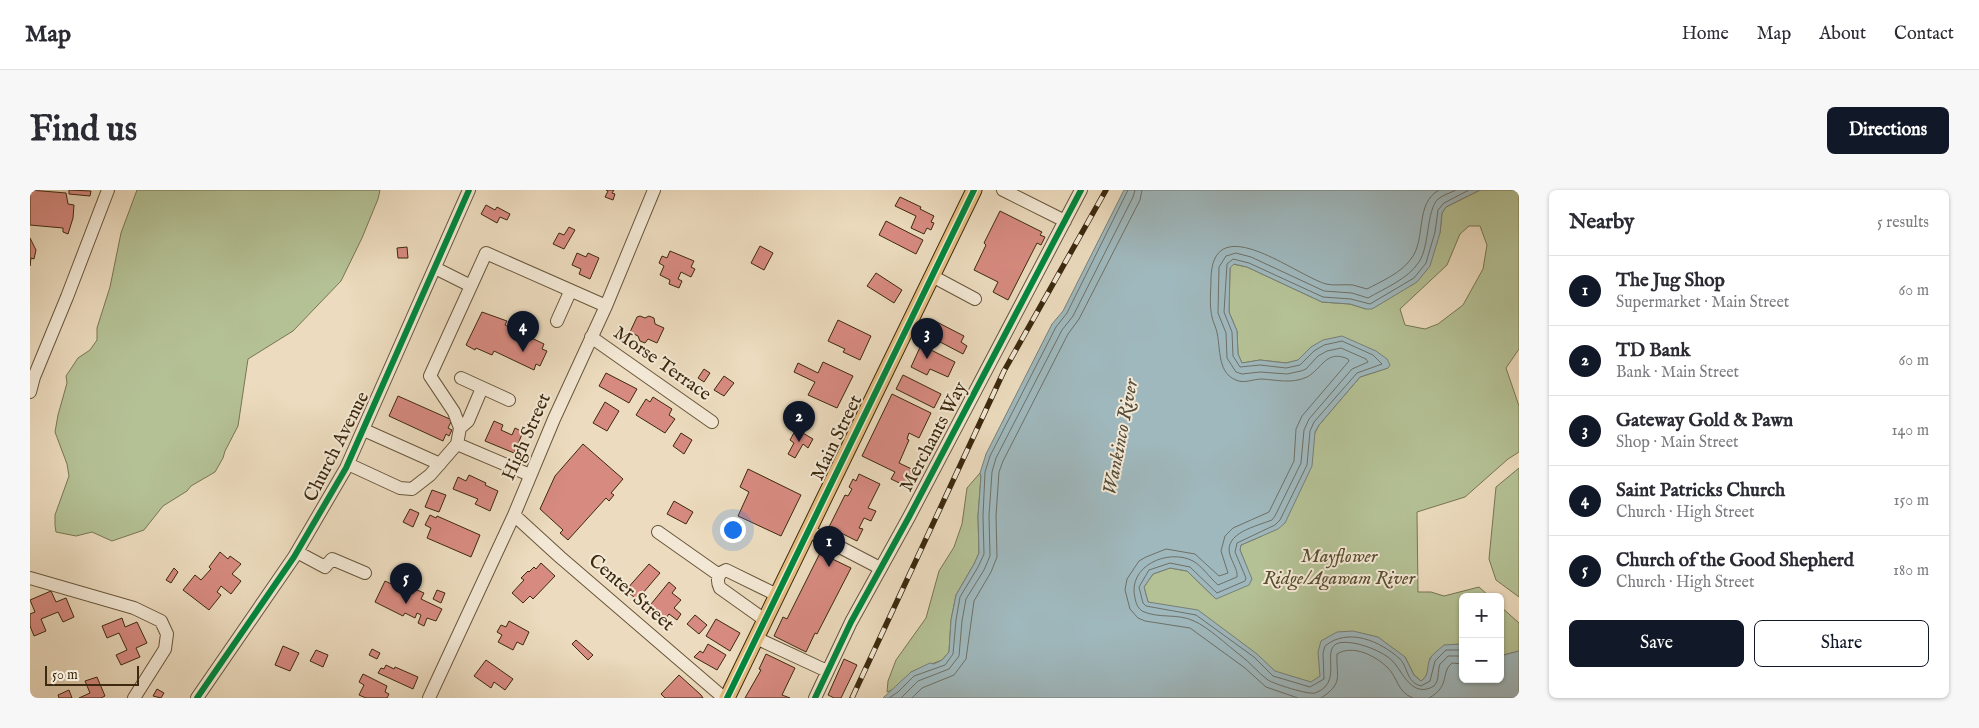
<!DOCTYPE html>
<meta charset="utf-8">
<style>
:root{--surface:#fff;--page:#f7f7f7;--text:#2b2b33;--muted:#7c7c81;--line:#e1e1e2;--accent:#111827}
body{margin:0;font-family:"IM FELL English",serif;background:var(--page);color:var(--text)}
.controls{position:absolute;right:15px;bottom:15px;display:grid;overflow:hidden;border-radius:8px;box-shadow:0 1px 4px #0004}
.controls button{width:45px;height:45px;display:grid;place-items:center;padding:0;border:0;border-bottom:1px solid var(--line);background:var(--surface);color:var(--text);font:25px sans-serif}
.scale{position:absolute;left:15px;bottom:12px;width:94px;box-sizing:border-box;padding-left:5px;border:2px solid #3c290f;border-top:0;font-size:14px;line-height:18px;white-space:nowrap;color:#3c290f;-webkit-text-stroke:4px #f3e8d5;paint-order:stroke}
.you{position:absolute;left:702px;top:339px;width:18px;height:18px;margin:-12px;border:4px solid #fff;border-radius:50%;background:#1a73e8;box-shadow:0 0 0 8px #1a73e833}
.badge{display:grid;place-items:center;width:32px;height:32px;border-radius:50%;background:var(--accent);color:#fff;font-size:16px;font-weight:700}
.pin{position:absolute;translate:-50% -41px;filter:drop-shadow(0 1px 2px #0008)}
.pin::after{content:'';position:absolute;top:26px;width:18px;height:15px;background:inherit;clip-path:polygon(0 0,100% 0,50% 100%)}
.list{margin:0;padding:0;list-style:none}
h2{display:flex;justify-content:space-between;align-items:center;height:65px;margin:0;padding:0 20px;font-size:21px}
h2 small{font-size:16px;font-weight:400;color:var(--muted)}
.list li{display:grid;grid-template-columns:32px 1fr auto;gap:15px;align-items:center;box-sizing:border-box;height:70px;padding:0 20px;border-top:1px solid var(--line)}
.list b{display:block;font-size:19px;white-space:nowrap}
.list p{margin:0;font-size:16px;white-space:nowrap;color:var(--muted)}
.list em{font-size:16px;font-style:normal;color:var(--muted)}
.actions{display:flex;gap:10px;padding:15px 20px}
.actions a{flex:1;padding:11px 0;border:1px solid var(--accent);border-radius:8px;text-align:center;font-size:18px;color:var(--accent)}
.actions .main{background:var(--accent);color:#fff}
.map{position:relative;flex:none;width:1489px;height:508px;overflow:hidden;border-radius:8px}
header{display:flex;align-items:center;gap:30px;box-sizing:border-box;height:70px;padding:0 25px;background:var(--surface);border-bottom:1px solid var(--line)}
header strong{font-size:24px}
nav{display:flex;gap:28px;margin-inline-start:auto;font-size:18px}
.intro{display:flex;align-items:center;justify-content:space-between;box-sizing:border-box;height:120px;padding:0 30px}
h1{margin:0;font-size:35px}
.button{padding:12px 22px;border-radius:8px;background:var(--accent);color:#fff;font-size:18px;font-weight:700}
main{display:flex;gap:30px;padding:0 30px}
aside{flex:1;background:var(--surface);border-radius:8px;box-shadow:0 1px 4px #0004}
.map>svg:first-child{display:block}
.green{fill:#b4c195;stroke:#787552;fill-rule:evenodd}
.water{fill:#9fb8bd;stroke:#777f77}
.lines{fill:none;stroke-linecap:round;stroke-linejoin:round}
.shore{stroke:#6e7066;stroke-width:1}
.building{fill:#d78a80;stroke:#3c290f}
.minor-casing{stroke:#68563b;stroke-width:14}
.major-casing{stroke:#3c290f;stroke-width:17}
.minor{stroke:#f3e8d5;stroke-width:12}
.major{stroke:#e6be7f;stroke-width:15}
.rail-casing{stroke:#3c290f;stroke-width:5.5}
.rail{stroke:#f3e8d5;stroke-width:4;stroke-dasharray:11;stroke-linecap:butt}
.cycleway-casing{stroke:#f3e8d5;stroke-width:9}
.cycleway{stroke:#00873e;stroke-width:6}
.labels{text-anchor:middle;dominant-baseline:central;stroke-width:4;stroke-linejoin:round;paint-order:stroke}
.street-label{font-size:19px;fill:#3c290f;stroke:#f3e8d5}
.park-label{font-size:19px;font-style:italic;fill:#5a4f30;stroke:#f3e8d5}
.water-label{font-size:20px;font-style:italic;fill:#554d3a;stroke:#f3e8d5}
</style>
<header>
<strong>Map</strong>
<nav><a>Home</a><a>Map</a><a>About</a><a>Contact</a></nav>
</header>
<div class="intro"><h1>Find us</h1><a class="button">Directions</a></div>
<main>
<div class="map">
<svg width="1489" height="508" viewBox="0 0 1489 508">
<rect width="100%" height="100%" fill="#ecdbbe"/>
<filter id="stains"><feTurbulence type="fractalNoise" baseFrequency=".004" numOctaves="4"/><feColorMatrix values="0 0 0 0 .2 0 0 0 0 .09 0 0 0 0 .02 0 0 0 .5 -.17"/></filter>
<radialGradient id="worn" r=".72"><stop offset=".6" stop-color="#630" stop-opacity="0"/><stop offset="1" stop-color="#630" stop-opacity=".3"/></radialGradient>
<path class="green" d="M107 0H350L348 9 332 48 311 91 263 141 218 169 208 236 195 261 193 268 185 282 161 296 157 301 133 316 114 340 82 351 62 342 46 346 26 342 25 335V325L39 286 37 274 25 242 28 225 37 193 36 186 48 168 60 160 67 150V138L80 97 91 43Z
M1450 0H1489V159L1476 178 1489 216V262L1478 269 1435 307 1387 322 1388 402H1401L1414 406 1449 397 1460 407H1433V456L1430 454 1400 468C1399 477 1399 486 1391 491L1384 485 1375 467 1286 508 1118 412 1114 397 1123 384 1140 378 1157 381 1183 406 1217 378 1210 360 1211 355 1232 346 1289 235 1330 187 1358 178 1281 157 1269 170 1256 173 1230 170 1212 173 1208 164 1207 141 1199 122 1200 78 1203 74 1217 77 1292 112 1320 114 1336 119 1410 43 1412 23 1416 17ZM1439 36H1450L1457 55 1453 79 1433 115 1408 134 1395 139 1375 135 1370 119 1417 75 1430 44Z
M1489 278V407L1466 390 1459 369 1466 297Z
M950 283 951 286 948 326 949 363 944 374 926 405 921 430 919 462 912 470 881 482 865 499 857 502 858 491 866 470 896 428 909 381 924 357 932 334 937 298Z
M1470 416 1489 433V461L1470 466Z"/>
<path class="water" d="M1094 0H1450L1416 17 1412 23 1410 43 1400 76 1387 92 1342 119H1336L1320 114 1292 112 1217 77 1204 74 1200 78 1199 122 1207 141 1208 164 1212 173 1230 170 1256 173 1268 170 1281 157 1293 150 1312 146 1346 161 1357 169 1360 175 1358 178 1330 187 1289 235 1285 242 1282 276 1255 333 1248 339 1211 355 1210 360 1222 389 1219 395 1186 409 1157 381 1140 378 1123 384 1114 397 1118 412 1168 420 1227 464 1245 481 1281 492 1290 486 1288 462 1291 451 1307 442 1323 441 1348 447 1375 467 1384 485 1391 491C1400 485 1396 477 1400 469 1402 464 1410 459 1414 455L1430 454 1433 456V489H1470V466L1489 461V508H853L881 482 900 473 904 474 912 470 919 462 921 430 926 405 944 374 949 363 948 326 951 286 950 283 956 264 1022 134 1033 121Z"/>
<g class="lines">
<path class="shore" d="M1426 0C1420 3 1413 5 1408 9 1396 21 1400 55 1389 72 1378 89 1355 98 1338 108L1322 103 1294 101 1221 67 1206 63 1196 66 1189 77 1188 123 1196 143 1197 168 1206 182 1212 184 1230 182 1257 184 1271 181 1276 179 1288 166 1297 161 1311 158 1336 169 1338 172 1322 179 1279 229 1274 240 1271 273 1245 326 1242 330C1227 336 1193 343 1200 365 1202 372 1208 380 1207 387L1188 395C1180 388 1172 376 1163 371 1138 358 1097 376 1105 408 1106 413 1107 417 1112 421 1128 429 1148 423 1164 431 1178 437 1197 455 1210 465 1220 472 1228 483 1238 490 1244 494 1279 505 1285 503 1320 491 1279 446 1323 453 1336 455 1359 464 1366 475 1374 486 1384 508 1404 496 1410 489 1407 482 1410 474 1412 472 1416 469 1418 466H1433
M1433 460H1416L1405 471 1400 491 1391 496C1376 492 1378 477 1370 469 1350 451 1318 437 1295 456L1293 463 1294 489 1280 497 1243 486 1224 467 1166 425 1116 416 1113 413 1109 397 1119 380 1140 373 1160 377 1187 403 1215 391 1216 388 1205 362 1207 353 1245 335 1250 330 1277 275 1280 241 1284 232 1327 183 1352 174 1343 165 1312 151 1294 155 1284 161 1270 175 1256 178 1230 175 1210 177 1203 166 1202 142 1194 122 1197 74 1203 69 1219 73 1293 107 1321 109 1340 114 1384 88 1396 73 1405 42 1408 20 1414 13 1439 0
M859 508 868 502 884 486 915 475 923 464 926 430 930 407 948 377 954 364 953 326 955 282 960 266 1026 137 1037 123 1098 0
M871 508 888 491 919 479 929 466 932 431 936 409 954 380 960 366 959 326 962 282 966 268 1032 140 1043 126 1103 7 1105 0
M882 508 892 498 924 485 936 469 944 411 961 382 967 367 966 326 969 282 973 271 1038 144 1049 129 1110 10 1112 0
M1268 508 1236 497 1215 478 1160 438 1115 431 1108 428 1100 419 1095 400 1097 389 1109 371 1116 367 1136 359 1165 364 1189 386 1198 383 1191 361 1195 346 1203 338 1239 322 1264 271 1266 239 1272 226 1319 171 1318 169C1296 159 1292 179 1277 187 1262 194 1247 190 1232 189 1223 189 1214 194 1206 190 1185 182 1192 153 1185 136 1178 121 1181 104 1181 88 1183 18 1265 85 1296 94 1304 96 1314 94 1323 95 1328 96 1332 98 1337 99 1352 91 1371 83 1381 69 1397 48 1384 14 1409 0
M1291 508C1314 493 1306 487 1307 464 1323 454 1346 466 1358 478 1368 488 1367 502 1383 508
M1399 508C1421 496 1410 483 1422 473L1433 474"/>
</g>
<path class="building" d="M0 0 36 3 38 14 44 15 43 28 38 44 33 42V38L0 35Z
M39 0 61 1 60 6 39 4Z
M576 0H584L582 3 585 4 583 10 575 7 578 1Z
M870 7 891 17 890 19 904 26 901 32 904 33 901 40 897 38 894 44 881 38 886 26 865 16Z
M456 15 465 20 467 17 480 24 477 30 470 27 467 33 451 24Z
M970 21 1012 42 1010 45 1015 47 1011 55 1007 53 978 110 963 102 968 92 944 80 956 55 954 53Z
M856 31 893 50 886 64 849 45Z
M539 37 545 40 534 59 523 54 529 43 534 45Z
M0 48 6 60 4 69 1 68 0 76Z
M730 56 743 63 734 80 721 73Z
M377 57 378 68H368L367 58Z
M640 61 664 71 661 77 665 79 661 87 651 82 648 89 652 91 649 98 639 94 640 90 630 85 634 76 629 73 632 66 637 68Z
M547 63 556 67 558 63 569 68 560 89 549 84 551 79 542 75Z
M846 83 872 100 864 113 837 96Z
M452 122 477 131 475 135 514 154 512 159 517 161 510 176 506 174 504 180 464 161 462 165 446 158 445 160 436 155Z
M610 126 615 128 619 126 624 128 625 134 634 138 627 153 618 149 615 153 610 151 608 146 600 142 607 127Z
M808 130 841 146 830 170 813 162 815 159 798 151Z
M903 130 934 146 931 152 937 156 933 164 895 144Z
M891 155 925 172 918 187 900 179 897 185 881 177Z
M793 172 823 186 807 218 778 205 785 192 764 182 768 173 788 183Z
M674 179 680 183 674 192 668 188Z
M576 183 607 199 599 213 569 196Z
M873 185 911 204 904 218 866 199Z
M694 186 704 193 694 206 684 200Z
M862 204 901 223 889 248 879 243 877 249 879 250 869 273 890 283 882 299 861 289 865 282 832 266Z
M368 206 422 230 418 238 422 240 419 246 416 244 413 251 359 226Z
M623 207 642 219 639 225 645 229 635 243 606 225 616 209 620 212Z
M575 212 589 221 577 241 563 233Z
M464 231 473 235 471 240 482 245 485 238 493 242 484 263 455 251Z
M766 239 783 249 778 258 773 254 765 268 758 264 764 253 760 250Z
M651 243 662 250 654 264 643 256Z
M553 254 593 289 581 303 584 305 579 311 576 308 538 350 530 343 533 340 510 319 525 286Z
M718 279 771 305 751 346 708 326 719 302 710 297Z
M829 284 850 294 838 318 846 321 841 331 834 328 829 338 833 339 827 351 799 337 815 305 818 306 822 299 819 297 823 289 826 291Z
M439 285 456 293 455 295 468 301 460 321 445 314 448 309 423 299 428 287 436 291Z
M402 300 416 305 409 322 395 317Z
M644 311 663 322 656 334 637 324Z
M380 319 389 323 383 337 373 332Z
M400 325 406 328 407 326 450 345 441 367 397 348 401 338 395 335Z
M190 362 198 369 200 366 211 374 202 384 211 391 201 404 191 396 187 402 191 405 179 420 153 400 165 385 171 390 181 379 179 377Z
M790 363 821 378 787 444 785 443 776 462 744 446 753 427 757 429Z
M511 373 525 386 503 409 500 406 493 413 482 403 494 390 491 388 498 381 499 382 504 377 506 379Z
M619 374 630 383 607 410 596 400Z
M144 378 148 382 141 393 136 390Z
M355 391 383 404 385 399 394 403 391 409 412 419 406 431 397 428 394 436 388 433 391 425 387 423 385 428 375 423 373 426 345 412Z
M639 392 646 398 642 403 651 410 644 418 651 424 647 430 639 424 633 432 617 419Z
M407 400 415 403 411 413 403 409Z
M21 401 26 412 36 408 44 427 33 432 28 422 11 429 16 441 4 446 0 436V424L5 422 0 410Z
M665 425 677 435 669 444 657 434Z
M92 428 95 437 107 432 117 453 106 458 110 467 91 475 86 465 97 460 89 443 77 448 72 436Z
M686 429 710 443 700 461 676 446Z
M479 431 499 442 493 455 487 452 483 460 468 452 472 445 467 442 471 435 476 437Z
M546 450 563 465 558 470 542 454Z
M678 454 696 465 687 480 664 467 670 461 673 463Z
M253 456 269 463 260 481 245 475Z
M342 459 350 463 347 469 339 465Z
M286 460 298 465 293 477 280 471Z
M736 464 765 478 752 505 760 508H715L731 480 729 479Z
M814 469 827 475 811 508H804L798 505Z
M456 470 483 489 475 500 464 492 461 498 444 486Z
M356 475 364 479 365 477 388 487 383 499 348 483 351 478 354 479Z
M333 484 357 496 355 502 359 504 357 508H336L329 505 334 495 329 492Z
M649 485 671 505 673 508H635L631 504Z
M67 487 75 506 71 508H49L60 503 55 491Z
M127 499 134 503 131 508 123 506Z
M39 500 42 508H29L28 505Z"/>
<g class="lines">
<g class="minor-casing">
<path id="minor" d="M973 0 1035 31
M405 78 441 96
M902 86 945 109
M527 131 540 102
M561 147 682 232
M431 188 479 210
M0 202 4 187 37 107 78 0
M430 238 438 231 452 198
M334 240 410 274
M427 254 430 238 424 222 400 186 456 63 576 116
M318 274 370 298 382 299 400 285 427 254 500 285
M484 325 530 367 694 508
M779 341 850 378
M628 342 689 385
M267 362 295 377 302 369 335 383
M0 388 104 418 131 431 137 444 135 459 104 508
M735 430 690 398C686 390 688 383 696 380L747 405
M726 448 797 481
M167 508 264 367 316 278 439 0
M399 508 484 325 524 229 576 116 624 0
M785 508 821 432 879 327 1051 0"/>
</g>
<g class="major-casing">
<path id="major" d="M697 508 944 0"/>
</g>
<use href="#minor" class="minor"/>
<use href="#major" class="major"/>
<g class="rail-casing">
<path id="rail" d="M822 508 974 181 1076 0"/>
</g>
<use href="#rail" class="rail"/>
<g class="cycleway-casing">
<path id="cycleway" d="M167 508 264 367 316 278 439 0
M697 508 944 0
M785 508 821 432 879 327 1051 0"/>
</g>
<use href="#cycleway" class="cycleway"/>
</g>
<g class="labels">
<g class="street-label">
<text transform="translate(632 174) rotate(35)">Morse Terrace</text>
<text transform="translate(497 247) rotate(-66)">High Street</text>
<text transform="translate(904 247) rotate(-62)">Merchants Way</text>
<text transform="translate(807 248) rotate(-64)">Main Street</text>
<text transform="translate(307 257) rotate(-63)">Church Avenue</text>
<text transform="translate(601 403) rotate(41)">Center Street</text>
</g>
<g class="park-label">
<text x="1309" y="367">Mayflower<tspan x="1309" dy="22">Ridge/Agawam River</tspan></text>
</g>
<g class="water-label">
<text transform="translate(1091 247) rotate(-79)">Wankinco River</text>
</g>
</g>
<rect width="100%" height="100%" filter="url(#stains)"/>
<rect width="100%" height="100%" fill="url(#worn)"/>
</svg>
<div class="controls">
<button>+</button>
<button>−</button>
</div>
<div class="scale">50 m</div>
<div class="you"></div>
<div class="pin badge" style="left:799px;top:377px">1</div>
<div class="pin badge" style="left:769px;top:252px">2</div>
<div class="pin badge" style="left:897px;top:169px">3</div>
<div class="pin badge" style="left:493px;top:162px">4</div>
<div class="pin badge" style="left:376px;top:414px">5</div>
</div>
<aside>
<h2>Nearby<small>5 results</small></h2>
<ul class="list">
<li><span class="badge">1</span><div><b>The Jug Shop</b><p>Supermarket · Main Street</p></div><em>60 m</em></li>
<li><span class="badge">2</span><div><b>TD Bank</b><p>Bank · Main Street</p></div><em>60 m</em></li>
<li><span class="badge">3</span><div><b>Gateway Gold &amp; Pawn</b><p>Shop · Main Street</p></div><em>140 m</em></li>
<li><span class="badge">4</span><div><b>Saint Patricks Church</b><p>Church · High Street</p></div><em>150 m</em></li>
<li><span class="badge">5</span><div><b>Church of the Good Shepherd</b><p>Church · High Street</p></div><em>180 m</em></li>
</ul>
<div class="actions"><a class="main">Save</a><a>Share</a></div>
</aside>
</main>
